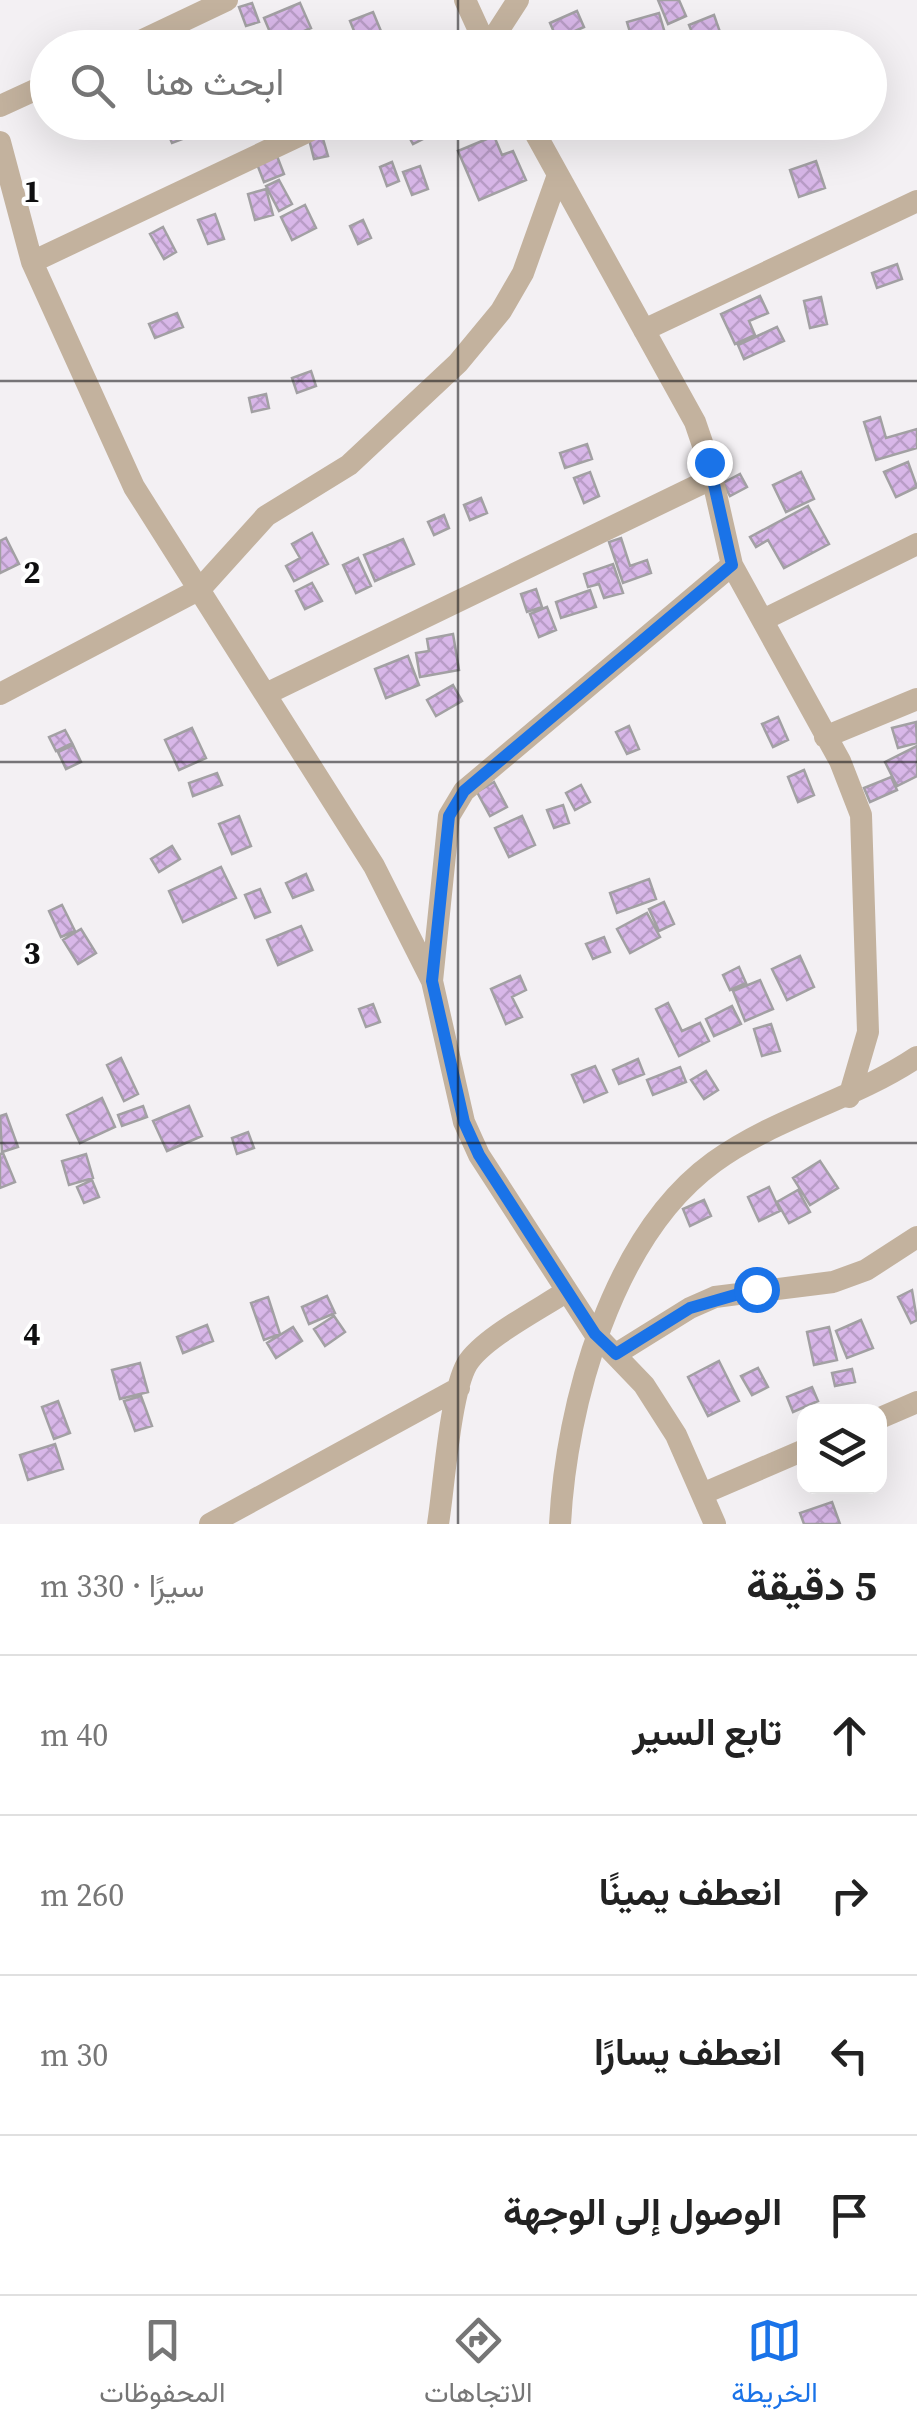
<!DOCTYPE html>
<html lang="ar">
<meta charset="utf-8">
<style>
:root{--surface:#fff;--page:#f2f2f2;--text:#222;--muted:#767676;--line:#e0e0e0;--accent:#1a73e8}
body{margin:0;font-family:"Source Serif 4",Vazirmatn,serif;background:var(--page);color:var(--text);direction:rtl}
.controls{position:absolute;right:30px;bottom:30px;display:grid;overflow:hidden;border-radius:20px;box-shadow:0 10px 40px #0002}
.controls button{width:90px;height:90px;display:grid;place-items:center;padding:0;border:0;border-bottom:2px solid var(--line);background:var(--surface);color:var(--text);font:50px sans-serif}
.stop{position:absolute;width:30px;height:30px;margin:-22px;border:8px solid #1a73e8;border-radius:50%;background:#fff}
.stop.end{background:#1a73e8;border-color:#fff;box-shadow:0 2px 10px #0008}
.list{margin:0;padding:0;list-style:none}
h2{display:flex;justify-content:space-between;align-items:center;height:130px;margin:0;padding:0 40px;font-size:42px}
h2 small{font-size:32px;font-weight:400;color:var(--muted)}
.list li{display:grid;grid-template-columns:65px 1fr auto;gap:30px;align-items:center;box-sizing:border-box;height:160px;padding:0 40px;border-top:2px solid var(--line)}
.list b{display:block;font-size:38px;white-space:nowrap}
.list em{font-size:32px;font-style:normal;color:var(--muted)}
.icon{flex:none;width:55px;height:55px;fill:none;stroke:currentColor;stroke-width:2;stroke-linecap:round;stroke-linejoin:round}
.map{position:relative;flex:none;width:917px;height:1524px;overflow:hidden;direction:ltr}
.search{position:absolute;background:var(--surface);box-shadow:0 10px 40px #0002;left:30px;right:30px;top:30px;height:110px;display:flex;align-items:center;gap:25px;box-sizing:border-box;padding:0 35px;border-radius:55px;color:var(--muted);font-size:38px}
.sheet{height:770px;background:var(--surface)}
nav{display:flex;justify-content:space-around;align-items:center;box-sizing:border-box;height:140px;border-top:2px solid var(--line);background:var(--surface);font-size:28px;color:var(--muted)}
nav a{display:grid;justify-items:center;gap:5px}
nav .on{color:var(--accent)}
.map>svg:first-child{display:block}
.building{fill:url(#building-cross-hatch);stroke:#a2a0a3;stroke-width:2.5}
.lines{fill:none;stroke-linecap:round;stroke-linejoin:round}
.minor{stroke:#c3b29e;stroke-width:22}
.route{stroke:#1a73e8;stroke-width:12}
.grid{fill:none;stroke:#0f0f10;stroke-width:2.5;stroke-opacity:0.55}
.grid-label{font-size:32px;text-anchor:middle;font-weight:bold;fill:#0f0f10;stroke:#fff;stroke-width:8;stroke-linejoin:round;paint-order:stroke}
</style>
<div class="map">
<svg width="917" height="1524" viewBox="0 0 917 1524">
<defs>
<pattern id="building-cross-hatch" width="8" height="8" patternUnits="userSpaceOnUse" patternTransform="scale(2.5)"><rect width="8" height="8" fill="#d8b7e8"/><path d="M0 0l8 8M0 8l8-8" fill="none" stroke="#b89cc6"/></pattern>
</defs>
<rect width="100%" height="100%" fill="#f3f0f3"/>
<path class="building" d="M658 0H679L686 16 668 24Z
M252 3 259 22 246 26 239 7Z
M300 3 311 28 275 44 264 18Z
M577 11 584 27 557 39 550 23Z
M373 12 388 48H361L350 21Z
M659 13 664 30 632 39 627 22Z
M714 15 720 32 696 42 689 25Z
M163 122H179L185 138 172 143Z
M429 122 435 133 413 144 407 133Z
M321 132 328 156 314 159 308 135Z
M494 136 502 155 513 151 526 180 479 200 458 151Z
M277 156 284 174 264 182 257 164Z
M816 161 825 188 799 197 790 170Z
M392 162 399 181 387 186 380 167Z
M420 166 428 189 412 195 403 172Z
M279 180 292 204 279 211 266 186Z
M266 189 273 215 255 220 248 194Z
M305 205 316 228 292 240 281 217Z
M215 214 224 239 208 244 198 220Z
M363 220 371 238 358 244 350 226Z
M163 227 176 252 164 259 150 234Z
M897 264 902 279 877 288 872 273Z
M760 296 768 313 749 321 755 335 735 344 721 314Z
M821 297 827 324 810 328 804 301Z
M177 313 183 327 155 338 149 324Z
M777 327 784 341 744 359 738 345Z
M311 371 316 386 297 393 292 378Z
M266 394 269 408 252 412 249 398Z
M880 417 886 438 917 429V448L876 460 864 422Z
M587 444 592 459 565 468 560 453Z
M908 462 917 487 896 497 884 472Z
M590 472 599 496 584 503 574 478Z
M801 472 814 499 786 512 773 485Z
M740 474 747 487 730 496 723 483Z
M481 498 487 513 470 520 464 505Z
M808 506 829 544 784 568 768 540 756 547 750 537Z
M444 515 449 528 434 535 428 522Z
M312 533 328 564 294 581 286 566 300 558 292 544Z
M6 538 19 564 0 573V541Z
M621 538 630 566 647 560 651 573 623 583 609 542Z
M403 539 414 564 375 581 364 555Z
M358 558 371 586 356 593 343 565Z
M613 564 623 593 604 598 599 584 588 587 584 574Z
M312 583 322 601 305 609 296 591Z
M536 589 542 607 527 612 521 594Z
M590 590 596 607 561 618 556 602Z
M547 607 556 630 539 637 530 614Z
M453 634 459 670 420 677 416 653 429 651 427 639Z
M408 656 419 685 386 698 375 669Z
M453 685 462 701 436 716 427 700Z
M778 717 788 740 773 747 762 724Z
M916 722 917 743 898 748 892 728Z
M629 726 639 749 627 754 616 732Z
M192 728 206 758 179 770 165 740Z
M65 730 72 743 56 751 49 737Z
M73 745 81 762 66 769 58 752Z
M917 746V776L897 786 885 762Z
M804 770 814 795 798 802 788 777Z
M217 773 222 785 193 796 189 783Z
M891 777 897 790 870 802 864 788Z
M494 782 507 807 490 816 477 792Z
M581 785 590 802 575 810 566 793Z
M563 805 569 823 554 828 547 810Z
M239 816 251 846 232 854 219 824Z
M522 816 535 845 509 857 495 828Z
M172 846 180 859 159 872 151 859Z
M221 867 236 898 183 922 169 891Z
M306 874 313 890 293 898 286 883Z
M649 879 656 899 617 913 610 893Z
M260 889 270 912 255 918 245 895Z
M664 902 674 924 659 931 649 909Z
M62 905 75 931 61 937 49 911Z
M647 913 660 937 630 953 617 929Z
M301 926 312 950 278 965 267 940Z
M81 929 96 953 78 964 63 940Z
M604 937 610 952 593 959 586 944Z
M800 956 814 987 787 1000 772 969Z
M739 967 746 983 730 990 723 975Z
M520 976 526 990 512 997 522 1017 506 1024 491 989Z
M760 980 773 1009 745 1021 733 991Z
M668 1003 682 1031 700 1023 709 1041 679 1056 656 1009Z
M373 1004 380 1022 366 1027 359 1009Z
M732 1006 741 1024 714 1036 706 1019Z
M771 1024 780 1051 762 1056 754 1029Z
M121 1058 138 1094 124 1101 107 1065Z
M638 1059 644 1074 619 1084 613 1070Z
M595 1066 607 1092 584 1102 572 1075Z
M680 1067 686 1082 653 1095 647 1080Z
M706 1071 718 1090 704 1099 691 1080Z
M102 1098 115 1127 80 1143 67 1115Z
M143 1106 147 1117 122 1126 118 1115Z
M189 1106 202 1136 167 1151 153 1121Z
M6 1114 18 1147 2 1152 0 1116Z
M248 1132 254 1148 237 1154 232 1138Z
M3 1153 15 1182 0 1188V1154Z
M86 1154 93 1178 69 1185 62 1161Z
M820 1161 838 1188 810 1205 793 1178Z
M92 1180 99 1197 84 1203 77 1187Z
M769 1187 780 1211 759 1221 748 1197Z
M798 1190 810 1212 789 1223 777 1202Z
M704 1200 711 1216 690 1226 683 1209Z
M912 1290 917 1320 911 1323 898 1297Z
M327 1296 335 1313 309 1324 302 1307Z
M268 1297 280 1334 264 1340 251 1303Z
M334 1316 345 1332 325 1346 314 1329Z
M861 1320 873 1348 847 1358 836 1331Z
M207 1325 213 1341 183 1353 177 1337Z
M293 1327 302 1341 276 1358 267 1343Z
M829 1327 837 1360 814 1365 807 1332Z
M719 1361 739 1401 708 1416 688 1377Z
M140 1363 148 1392 120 1399 112 1370Z
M758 1368 768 1387 752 1395 741 1376Z
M852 1369 855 1382 835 1386 832 1373Z
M812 1387 818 1401 793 1412 787 1397Z
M141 1396 152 1426 135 1431 124 1401Z
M58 1401 70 1433 54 1439 42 1407Z
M55 1444 63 1469 28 1480 20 1455Z
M832 1502 840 1524H804L800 1513Z"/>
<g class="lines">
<path class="minor" d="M465 0 487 48
M126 48 227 0
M487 48 518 0
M0 106 48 84
M529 122 695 422 709 463 732 565 840 761 861 815 868 1032 849 1097
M0 142 32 262 134 487 374 866 432 981 464 1122 479 1155 595 1334 644 1385 676 1435 715 1524
M32 262 328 122
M644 330 917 201
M765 619 917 544
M0 694 200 589 266 516 349 465 458 363 501 311 523 273 558 175
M266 694 713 478
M825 737 917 699
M432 981 449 816 464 791 732 565
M616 1354 690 1308 715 1297 833 1282 866 1270 917 1237
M880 1418 917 1402
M702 1494 804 1450
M210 1524 459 1388
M438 1524C444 1487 450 1393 467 1364 483 1338 540 1309 567 1291
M560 1524C566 1405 612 1236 714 1162 776 1117 853 1100 917 1057"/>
</g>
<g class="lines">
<path class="route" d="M709 462 732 565 464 791 449 816 432 981 464 1122 479 1155 595 1334 616 1354 690 1308 756 1289"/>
</g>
<path class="grid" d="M458 0V48M458 122V1524M0 381H917M0 762H917M0 1143H917"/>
<g class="grid-label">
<text x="32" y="202">1</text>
<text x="32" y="583">2</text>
<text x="32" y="964">3</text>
<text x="32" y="1345">4</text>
</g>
</svg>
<div class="controls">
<button><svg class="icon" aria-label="layers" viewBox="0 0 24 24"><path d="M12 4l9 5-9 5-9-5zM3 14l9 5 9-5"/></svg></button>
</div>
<div class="stop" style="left:756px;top:1289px"></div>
<div class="stop end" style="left:709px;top:462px"></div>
<div class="search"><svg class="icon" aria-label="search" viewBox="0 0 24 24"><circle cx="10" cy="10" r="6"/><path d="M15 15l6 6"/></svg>ابحث هنا</div>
</div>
<section class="sheet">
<h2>5 دقيقة<small>سيرًا · 330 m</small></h2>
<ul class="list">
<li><svg class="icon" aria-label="ahead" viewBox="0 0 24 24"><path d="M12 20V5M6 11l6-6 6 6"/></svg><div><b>تابع السير</b></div><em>40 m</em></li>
<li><svg class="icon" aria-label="right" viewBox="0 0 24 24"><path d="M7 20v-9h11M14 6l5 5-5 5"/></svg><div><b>انعطف يمينًا</b></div><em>260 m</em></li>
<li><svg class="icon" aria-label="left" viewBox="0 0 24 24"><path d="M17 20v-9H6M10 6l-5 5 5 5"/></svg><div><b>انعطف يسارًا</b></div><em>30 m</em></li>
<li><svg class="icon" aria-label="arrive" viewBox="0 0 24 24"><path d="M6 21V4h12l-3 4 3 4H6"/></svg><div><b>الوصول إلى الوجهة</b></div></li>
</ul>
</section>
<nav>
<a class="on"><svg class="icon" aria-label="map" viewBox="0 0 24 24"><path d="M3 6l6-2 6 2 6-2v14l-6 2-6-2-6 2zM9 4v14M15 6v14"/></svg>الخريطة</a>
<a><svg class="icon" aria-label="directions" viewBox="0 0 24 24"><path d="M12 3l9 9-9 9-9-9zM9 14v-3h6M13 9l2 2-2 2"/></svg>الاتجاهات</a>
<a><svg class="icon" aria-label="saved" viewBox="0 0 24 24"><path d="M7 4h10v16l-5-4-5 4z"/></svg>المحفوظات</a>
</nav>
